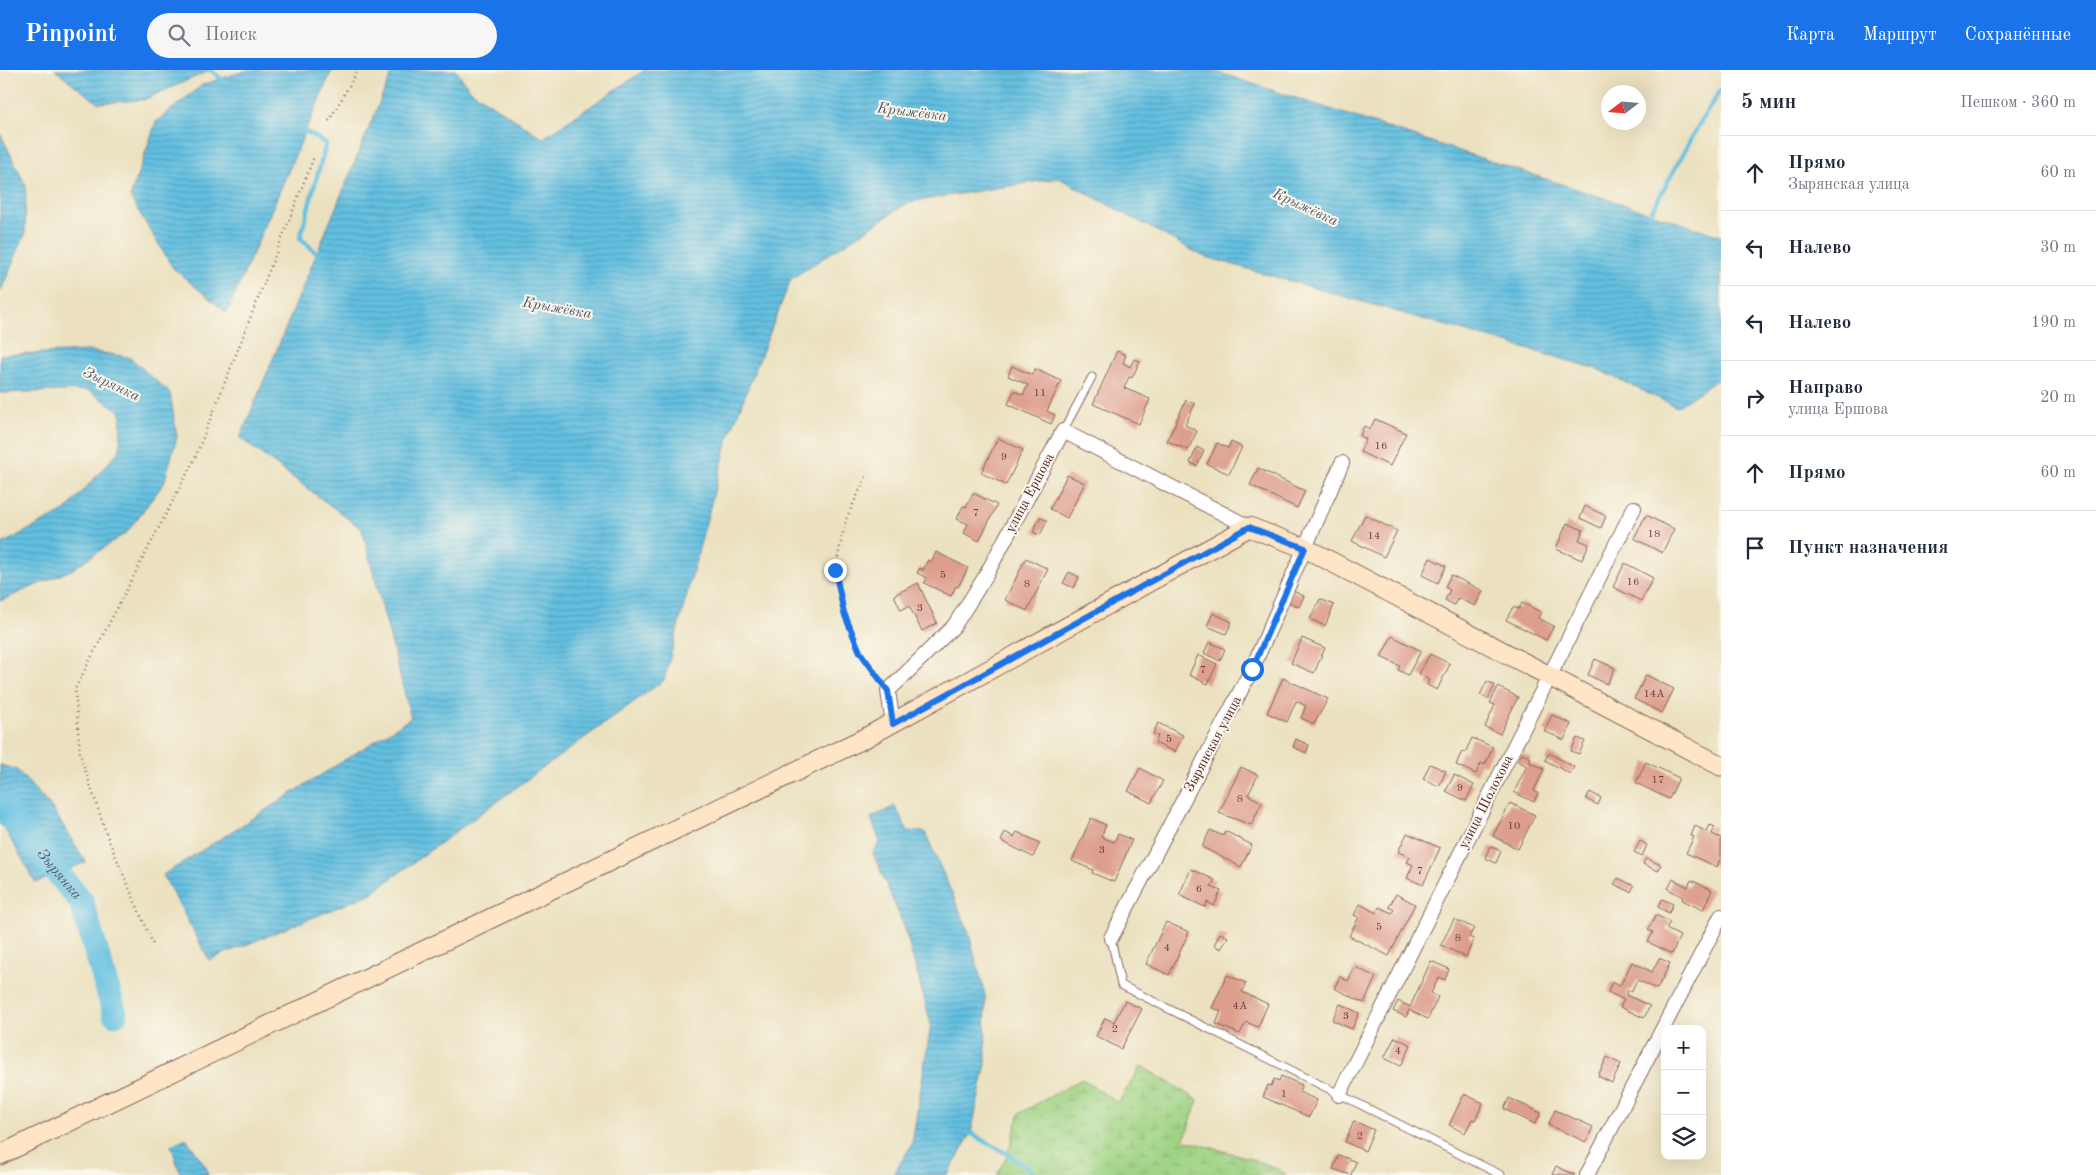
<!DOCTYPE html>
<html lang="ru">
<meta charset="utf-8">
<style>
:root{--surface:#fff;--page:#f6f6f7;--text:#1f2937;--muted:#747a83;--line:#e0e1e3;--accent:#1a73e8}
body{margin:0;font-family:"Old Standard TT",serif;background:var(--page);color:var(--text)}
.controls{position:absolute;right:15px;bottom:15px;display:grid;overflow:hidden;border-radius:10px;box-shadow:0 5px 20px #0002}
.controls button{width:45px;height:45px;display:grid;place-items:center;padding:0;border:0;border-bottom:1px solid var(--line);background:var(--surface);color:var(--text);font:25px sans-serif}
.compass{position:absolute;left:1601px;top:15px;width:45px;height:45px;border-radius:50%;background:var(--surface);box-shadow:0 5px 20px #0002;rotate:254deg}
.stop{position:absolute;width:15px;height:15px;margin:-11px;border:4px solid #1a73e8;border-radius:50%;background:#fff}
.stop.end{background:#1a73e8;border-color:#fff;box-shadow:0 1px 5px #0008}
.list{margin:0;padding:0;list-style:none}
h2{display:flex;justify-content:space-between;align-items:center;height:65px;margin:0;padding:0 20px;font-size:21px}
h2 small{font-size:16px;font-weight:400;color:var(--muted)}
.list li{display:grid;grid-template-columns:32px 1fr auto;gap:15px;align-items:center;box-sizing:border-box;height:75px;padding:0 20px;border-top:1px solid var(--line)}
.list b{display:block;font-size:19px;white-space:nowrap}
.list p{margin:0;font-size:16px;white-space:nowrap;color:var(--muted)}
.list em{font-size:16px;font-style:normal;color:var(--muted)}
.icon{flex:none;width:28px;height:28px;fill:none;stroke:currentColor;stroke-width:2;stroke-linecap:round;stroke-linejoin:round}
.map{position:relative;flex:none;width:1721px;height:1105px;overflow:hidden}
header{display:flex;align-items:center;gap:30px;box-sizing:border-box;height:70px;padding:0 25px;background:var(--accent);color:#fff}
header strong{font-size:24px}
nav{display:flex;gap:28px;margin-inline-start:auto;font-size:18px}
.search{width:350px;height:45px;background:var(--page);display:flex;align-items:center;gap:12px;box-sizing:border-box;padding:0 18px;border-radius:28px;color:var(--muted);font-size:19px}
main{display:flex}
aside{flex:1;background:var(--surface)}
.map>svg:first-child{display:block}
.wetland{fill:url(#wetland-marsh);stroke:#747958}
.water{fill:url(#water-rules);stroke:#567086}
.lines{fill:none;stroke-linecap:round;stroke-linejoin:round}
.stream{stroke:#63c0e1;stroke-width:4.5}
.river{stroke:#63c0e1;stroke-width:25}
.building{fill:#dd9e8c}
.lane-casing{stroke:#82635f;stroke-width:9}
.street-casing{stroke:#82635f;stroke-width:16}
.secondary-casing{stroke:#82635f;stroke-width:21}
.path{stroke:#82635f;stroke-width:2.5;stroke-dasharray:1 4;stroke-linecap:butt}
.lane{stroke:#fff;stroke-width:7}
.street{stroke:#fff;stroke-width:14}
.secondary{stroke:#fde5c5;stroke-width:19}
.route{stroke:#1a73e8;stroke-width:6}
.labels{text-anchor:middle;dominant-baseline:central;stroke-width:4;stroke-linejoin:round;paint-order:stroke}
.number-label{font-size:11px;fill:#6f3f43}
.street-label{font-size:14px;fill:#4a1f2b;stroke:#fbf7ec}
.water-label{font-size:15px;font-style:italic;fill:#53576b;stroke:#fbf7ec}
</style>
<header>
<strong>Pinpoint</strong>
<div class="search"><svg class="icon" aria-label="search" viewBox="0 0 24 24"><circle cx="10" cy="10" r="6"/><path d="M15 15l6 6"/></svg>Поиск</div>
<nav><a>Карта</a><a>Маршрут</a><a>Сохранённые</a></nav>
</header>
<main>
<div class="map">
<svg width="1721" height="1105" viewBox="0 0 1721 1105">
<defs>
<pattern id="wetland-marsh" width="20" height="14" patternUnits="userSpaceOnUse" patternTransform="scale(1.25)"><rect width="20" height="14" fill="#9fd384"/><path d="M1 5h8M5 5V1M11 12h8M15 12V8" fill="none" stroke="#8ab572"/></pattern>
<pattern id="water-rules" width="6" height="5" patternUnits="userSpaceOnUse" patternTransform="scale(1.25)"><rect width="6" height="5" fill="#63c0e1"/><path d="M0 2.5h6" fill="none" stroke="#549bb7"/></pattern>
</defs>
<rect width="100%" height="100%" fill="#fbf7ec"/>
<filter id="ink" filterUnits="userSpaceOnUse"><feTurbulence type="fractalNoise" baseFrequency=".02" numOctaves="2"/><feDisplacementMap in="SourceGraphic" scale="10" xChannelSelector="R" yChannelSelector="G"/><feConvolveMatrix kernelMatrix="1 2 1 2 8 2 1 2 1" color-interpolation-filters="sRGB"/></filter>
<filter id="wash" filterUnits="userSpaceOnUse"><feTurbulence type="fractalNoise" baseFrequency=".0096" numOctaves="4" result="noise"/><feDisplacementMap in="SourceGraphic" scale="20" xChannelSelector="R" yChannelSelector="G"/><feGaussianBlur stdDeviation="1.12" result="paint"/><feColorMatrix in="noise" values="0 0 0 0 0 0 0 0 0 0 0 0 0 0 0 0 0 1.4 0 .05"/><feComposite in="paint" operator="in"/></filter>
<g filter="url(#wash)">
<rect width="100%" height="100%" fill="#ebe1c0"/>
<path class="wetland" d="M1141 996 1198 1030 1184 1070C1201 1075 1279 1094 1286 1105H997L1008 1083 1020 1043 1082 1009 1118 1033Z"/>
<path class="water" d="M55 0H211L143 30 98 33Z
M247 0H332L227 243 173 198 130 127 156 52 202 15Z
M393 0H456L470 20 543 68 645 0H1210L1721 166V307L1677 337 1597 299 1203 186 1059 108 909 132 791 209 729 366 664 610 370 824 209 890 163 805 411 648 362 459 240 368Z
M0 63 26 116 25 164 0 223Z
M88 281 129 287 170 323 177 367 164 413 127 462 71 500 0 531V475L66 440 120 380 121 342 88 320 0 323V285Z
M0 695 16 699 52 738 86 792 36 813 3 756 0 755Z
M895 736 908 761 925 762 968 860 985 925 986 993 971 1063 948 1105H893L912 1074 931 954 905 859 873 783 880 772 871 748Z
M186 1068 206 1097 208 1105H181L171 1075Z"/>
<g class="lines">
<path class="stream" d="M210 0 225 11
M302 59 326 74 300 168 320 186
M1649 146 1697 58 1721 19
M971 1063C993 1077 1017 1086 1035 1105"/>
<path class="river" id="s1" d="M0 734 81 831 115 944"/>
</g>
<g id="blocks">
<path class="building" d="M1117 281 1126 285 1123 293 1130 297 1134 289 1140 291 1132 308 1129 307 1124 318 1150 329 1139 354 1093 334Z
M1012 296 1032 305 1035 299 1061 311 1047 341 1055 345 1051 354 1008 334 1014 321 1023 325 1028 315 1008 306Z
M1186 330 1195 334 1185 355 1197 361 1188 380 1167 371Z
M1375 349 1406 363 1390 396 1360 382 1366 369 1360 366 1364 356 1370 359Z
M998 368 1023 380 1006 415 981 403Z
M1231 372 1242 377 1229 404 1207 394 1217 373 1228 378Z
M1197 377 1204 381 1197 396 1190 393Z
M1258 398 1305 421 1297 438 1250 415Z
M1067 405 1085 413 1067 448 1050 439Z
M973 423 997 435 979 471 964 463 968 454 957 449 963 436 966 437Z
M1585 436 1606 446 1601 458 1580 448Z
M1365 445 1397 461 1384 487 1352 471Z
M1646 445 1674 459 1662 483 1634 468Z
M1040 447 1047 451 1040 465 1033 462Z
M1567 453 1583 460 1579 470 1589 474 1582 490 1556 479Z
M936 482 968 498 958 517 956 516 951 526 924 513 927 508 917 503 920 498 923 500 928 490 931 492Z
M1026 488 1048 499 1027 541 1005 530Z
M1430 488 1446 496 1438 513 1422 505Z
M1625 493 1653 508 1641 531 1613 517Z
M1069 502 1079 507 1074 518 1063 513Z
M1451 505 1483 521 1475 536 1458 528 1454 535 1445 530 1450 520 1445 517Z
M918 513 937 553 922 561 909 536 901 540 894 525Z
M1293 521 1304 526 1299 537 1288 532Z
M1320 529 1334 535 1325 556 1310 549Z
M1522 533 1541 542 1538 548 1554 556 1546 570 1506 550 1513 537 1519 539Z
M1213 543 1232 552 1226 564 1207 556Z
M1392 566 1421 581 1408 605 1398 600 1400 596 1381 587Z
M1302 568 1325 578 1314 603 1291 593Z
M1209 572 1225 579 1220 591 1204 583Z
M1430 584 1450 594 1437 620 1427 615 1429 610 1419 604Z
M1198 585 1217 594 1208 614 1189 605Z
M1595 589 1615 598 1607 614 1588 605Z
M1646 605 1674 619 1662 643 1634 629Z
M1283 608 1328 629 1314 654 1301 648 1306 636 1296 631 1287 652 1267 643Z
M1487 611 1495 615 1488 629 1480 625Z
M1498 617 1518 627 1500 664 1485 657 1495 635 1490 633Z
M1552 645 1571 654 1564 670 1544 661Z
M1158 653 1183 665 1175 682 1155 673 1158 666 1153 664Z
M1472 668 1493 677 1485 695 1481 693 1476 704 1456 695 1462 681 1465 683Z
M1577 668 1585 671 1579 684 1571 681Z
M1296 669 1309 675 1306 683 1293 677Z
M1522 683 1531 688 1529 692 1544 699 1534 721 1538 723 1534 732 1514 722 1527 696 1518 691Z
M1549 683 1574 697 1570 704 1545 690Z
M1646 692 1679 708 1669 729 1636 713Z
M1430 694 1446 701 1439 716 1423 709Z
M1241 697 1258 705 1248 725 1262 732 1251 755 1219 743Z
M1140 698 1163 711 1151 733 1128 721Z
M1454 705 1474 715 1466 731 1446 721Z
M1590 722 1601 728 1598 735 1586 729Z
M1510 733 1535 745 1518 779 1493 766Z
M1091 748 1106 755 1101 767 1114 772 1118 764 1132 770 1114 812 1092 803 1093 800 1072 791Z
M1710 755 1715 757 1712 764 1721 768V787L1717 797 1686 783 1694 767 1691 766 1695 756 1707 762Z
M1210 760 1223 766 1225 761 1252 775 1241 797 1202 777Z
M1005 762 1014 767 1017 762 1040 773 1033 787 1001 771Z
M1407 763 1440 778 1423 815 1407 808 1413 795 1407 792 1410 787 1398 782Z
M1640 771 1647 775 1642 786 1634 782Z
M1490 776 1501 781 1496 793 1485 788Z
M1646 788 1661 795 1658 801 1643 794Z
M1191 799 1215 810 1211 817 1221 821 1214 836 1207 832 1205 837 1179 825Z
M1618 808 1634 816 1631 822 1614 814Z
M1673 809 1688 817 1691 810 1712 820 1703 840 1682 830 1683 827 1668 819Z
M1396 824 1415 834 1389 886 1349 866 1359 847 1354 845 1360 834 1376 843 1379 837 1392 843 1394 840 1389 837Z
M1662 829 1673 834 1669 843 1658 837Z
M1656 845 1670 852 1666 859 1680 866 1672 884 1648 872 1653 862 1648 860Z
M1454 849 1474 858 1469 867 1474 869 1466 887 1441 875Z
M1166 852 1189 862 1169 905 1146 894Z
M1220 863 1228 867 1221 879 1214 875Z
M1659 888 1670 893 1657 919 1637 910 1631 922 1628 920 1626 925 1650 936 1644 948 1620 937 1624 930 1608 922 1612 912 1620 916 1632 892 1652 902Z
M1431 891 1449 899 1445 910 1439 907 1431 923 1438 927 1428 949 1409 940 1406 947 1393 941 1398 931 1410 937Z
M1355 897 1376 907 1364 933 1334 918 1340 907 1348 911Z
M1227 905 1246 913 1242 922 1268 934 1258 957 1246 952 1240 964 1216 954 1221 941 1212 938Z
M1125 931 1142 939 1121 979 1096 966 1105 948 1114 952Z
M1340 934 1359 943 1352 959 1332 950Z
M1395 967 1411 975 1401 996 1384 988Z
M1607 987 1621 994 1612 1013 1598 1006Z
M1281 1006 1302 1015 1299 1022 1317 1030 1309 1047 1263 1027 1268 1015 1271 1016 1274 1009 1279 1011Z
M1464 1024 1483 1033 1475 1050 1472 1049 1465 1063 1449 1055Z
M1509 1028 1541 1043 1535 1054 1504 1039Z
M1555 1040 1593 1057 1586 1072 1548 1055Z
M1354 1051 1374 1060 1365 1081 1345 1072Z
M1339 1085 1356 1092 1351 1105 1333 1099Z
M1556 1096 1575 1105H1552Z"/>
</g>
</g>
<g filter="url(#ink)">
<use href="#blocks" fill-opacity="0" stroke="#82635f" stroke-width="1"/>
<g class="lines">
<g class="lane-casing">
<path id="lane" d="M1063 361 1092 307
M1111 868 1121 915 1501 1105"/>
</g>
<g class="street-casing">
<path id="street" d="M893 654 888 621 954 556 985 507 1063 361 1249 457
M1111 868 1252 599 1342 393
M1339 1025 1634 438
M1587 1105 1721 846"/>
</g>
<g class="secondary-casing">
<path id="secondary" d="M0 1085 865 668 1249 457 1305 478 1721 696"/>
</g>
<path class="path" d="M329 51 358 0
M866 407 846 449 835 500 844 543 860 582 879 610
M153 874 107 766 80 684 75 619 195 388 314 87"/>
<use href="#lane" class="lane"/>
<use href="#street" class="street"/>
<use href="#secondary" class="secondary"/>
</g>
</g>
<g class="lines" filter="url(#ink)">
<path class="route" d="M835 500 844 543 860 582 888 621 893 654 1249 457 1305 478 1252 599"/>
</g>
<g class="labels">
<g class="number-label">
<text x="1040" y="323">11</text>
<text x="1381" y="376">16</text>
<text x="1004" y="387">9</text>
<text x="976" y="443">7</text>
<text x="1654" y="464">18</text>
<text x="1374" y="466">14</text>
<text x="943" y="505">5</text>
<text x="1633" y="512">16</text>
<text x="1027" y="514">8</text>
<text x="920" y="538">3</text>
<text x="1203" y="600">7</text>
<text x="1654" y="624">14А</text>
<text x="1169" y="669">5</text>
<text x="1658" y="710">17</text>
<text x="1460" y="718">9</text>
<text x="1240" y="729">8</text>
<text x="1514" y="756">10</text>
<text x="1102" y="780">3</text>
<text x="1420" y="801">7</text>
<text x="1199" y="819">6</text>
<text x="1379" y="857">5</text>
<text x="1458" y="868">8</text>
<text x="1167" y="878">4</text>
<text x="1240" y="936">4А</text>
<text x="1346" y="946">3</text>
<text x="1115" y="959">2</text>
<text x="1398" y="981">4</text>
<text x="1284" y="1024">1</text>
<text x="1360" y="1066">2</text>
</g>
<g class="street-label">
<text transform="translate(1030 423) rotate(-62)">улица Ершова</text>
<text transform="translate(1213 674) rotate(-62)">Зырянская улица</text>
<text transform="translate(1486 732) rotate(-63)">улица Шолохова</text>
</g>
<g class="water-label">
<text transform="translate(912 43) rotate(7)">Крыжёвка</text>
<text transform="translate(1305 138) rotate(25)">Крыжёвка</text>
<text transform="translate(557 239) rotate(10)">Крыжёвка</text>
<text transform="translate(111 315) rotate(25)">Зырянка</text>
<text stroke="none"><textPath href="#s1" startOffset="92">Зырянка</textPath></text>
</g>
</g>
</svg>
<div class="controls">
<button>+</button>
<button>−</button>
<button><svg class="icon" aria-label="layers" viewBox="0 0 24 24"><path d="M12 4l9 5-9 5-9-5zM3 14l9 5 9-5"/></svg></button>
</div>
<svg class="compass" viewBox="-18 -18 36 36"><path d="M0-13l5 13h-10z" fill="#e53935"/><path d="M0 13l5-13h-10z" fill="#747a83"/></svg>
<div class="stop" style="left:1252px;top:599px"></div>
<div class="stop end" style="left:835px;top:500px"></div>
</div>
<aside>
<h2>5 мин<small>Пешком · 360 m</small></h2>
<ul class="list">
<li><svg class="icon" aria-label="ahead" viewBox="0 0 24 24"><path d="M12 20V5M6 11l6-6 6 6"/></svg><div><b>Прямо</b><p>Зырянская улица</p></div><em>60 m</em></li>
<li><svg class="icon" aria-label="left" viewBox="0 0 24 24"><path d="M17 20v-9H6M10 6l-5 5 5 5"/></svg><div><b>Налево</b></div><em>30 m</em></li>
<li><svg class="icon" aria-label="left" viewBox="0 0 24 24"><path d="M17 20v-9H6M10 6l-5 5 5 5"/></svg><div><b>Налево</b></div><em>190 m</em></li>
<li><svg class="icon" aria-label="right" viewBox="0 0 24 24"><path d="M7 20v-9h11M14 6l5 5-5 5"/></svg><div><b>Направо</b><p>улица Ершова</p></div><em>20 m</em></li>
<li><svg class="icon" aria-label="ahead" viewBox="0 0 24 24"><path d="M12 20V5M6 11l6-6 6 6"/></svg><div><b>Прямо</b></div><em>60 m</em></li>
<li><svg class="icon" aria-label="arrive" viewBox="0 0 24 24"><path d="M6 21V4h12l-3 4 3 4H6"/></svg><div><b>Пункт назначения</b></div></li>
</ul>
</aside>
</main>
